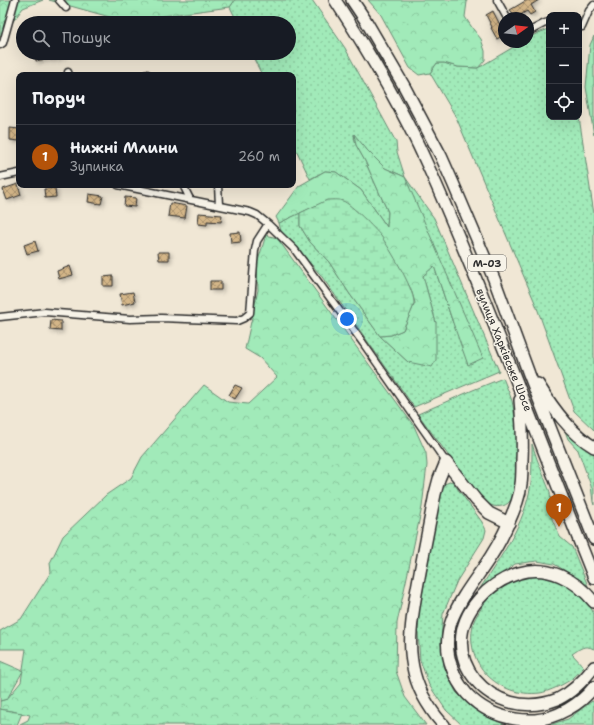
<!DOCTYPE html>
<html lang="uk">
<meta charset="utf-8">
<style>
:root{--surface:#171b24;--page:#242831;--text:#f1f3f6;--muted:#9ea1a6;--line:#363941;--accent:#b45309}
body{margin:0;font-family:"Shantell Sans",sans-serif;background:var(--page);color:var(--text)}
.controls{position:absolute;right:12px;top:12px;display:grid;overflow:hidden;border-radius:8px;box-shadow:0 4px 16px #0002}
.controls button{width:36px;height:36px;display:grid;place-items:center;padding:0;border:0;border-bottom:1px solid var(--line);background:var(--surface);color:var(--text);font:20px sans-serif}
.compass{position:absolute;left:498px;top:12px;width:36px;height:36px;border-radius:50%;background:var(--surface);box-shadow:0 4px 16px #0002;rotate:75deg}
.you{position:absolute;left:347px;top:319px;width:14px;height:14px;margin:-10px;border:3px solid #fff;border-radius:50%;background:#1a73e8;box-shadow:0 0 0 6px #1a73e833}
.badge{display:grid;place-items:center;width:26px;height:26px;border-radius:50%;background:var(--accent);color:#fff;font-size:13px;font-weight:700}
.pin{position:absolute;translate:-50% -33px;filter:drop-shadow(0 1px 2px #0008)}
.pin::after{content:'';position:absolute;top:21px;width:14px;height:12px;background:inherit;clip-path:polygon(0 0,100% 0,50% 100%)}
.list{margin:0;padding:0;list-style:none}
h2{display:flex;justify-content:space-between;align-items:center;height:52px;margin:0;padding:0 16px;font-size:17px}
h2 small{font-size:13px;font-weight:400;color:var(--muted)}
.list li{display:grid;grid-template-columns:26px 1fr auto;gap:12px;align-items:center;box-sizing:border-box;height:64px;padding:0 16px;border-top:1px solid var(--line)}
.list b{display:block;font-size:15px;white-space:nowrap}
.list p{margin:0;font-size:13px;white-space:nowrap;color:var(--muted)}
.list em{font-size:13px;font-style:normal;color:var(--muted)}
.icon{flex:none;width:22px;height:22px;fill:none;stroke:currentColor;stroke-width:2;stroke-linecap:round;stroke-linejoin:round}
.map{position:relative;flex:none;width:594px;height:725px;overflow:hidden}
.search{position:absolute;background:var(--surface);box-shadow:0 4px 16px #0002;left:16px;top:16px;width:280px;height:44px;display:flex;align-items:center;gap:10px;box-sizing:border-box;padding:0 14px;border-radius:22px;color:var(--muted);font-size:15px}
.panel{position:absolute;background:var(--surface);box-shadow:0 4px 16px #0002;left:16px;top:72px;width:280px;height:116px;border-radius:8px}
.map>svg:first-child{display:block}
.grass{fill:url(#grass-dots);stroke:#668a72}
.forest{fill:url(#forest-crowns);stroke:#668a72}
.wetland{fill:url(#wetland-marsh);stroke:#668a72}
.building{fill:url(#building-cross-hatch);stroke:#2b2b2b;filter:url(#shadow)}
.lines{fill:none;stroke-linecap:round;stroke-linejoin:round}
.minor-casing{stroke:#2b2b2b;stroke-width:9}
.trunk-casing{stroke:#2b2b2b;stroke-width:14}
.minor{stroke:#f7f3e8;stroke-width:6}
.trunk{stroke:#f7f3e8;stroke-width:11}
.labels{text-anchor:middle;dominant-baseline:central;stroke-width:3;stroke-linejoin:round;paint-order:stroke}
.shield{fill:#f7f3e8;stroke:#686764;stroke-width:1}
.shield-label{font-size:10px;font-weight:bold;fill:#2b2b2b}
.street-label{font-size:11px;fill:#2b2b2b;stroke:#f7f3e8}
</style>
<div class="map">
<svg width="594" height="725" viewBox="0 0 594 725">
<defs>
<pattern id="grass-dots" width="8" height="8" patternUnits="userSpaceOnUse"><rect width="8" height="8" fill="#a1eab9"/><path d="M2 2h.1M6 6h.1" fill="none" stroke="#8bc99f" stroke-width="1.8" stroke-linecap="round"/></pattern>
<pattern id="forest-crowns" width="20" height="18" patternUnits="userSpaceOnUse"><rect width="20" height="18" fill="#a1eab9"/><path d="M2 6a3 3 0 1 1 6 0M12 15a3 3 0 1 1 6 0" fill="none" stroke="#8bc99f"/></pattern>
<pattern id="wetland-marsh" width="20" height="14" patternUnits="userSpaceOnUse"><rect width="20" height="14" fill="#a1eab9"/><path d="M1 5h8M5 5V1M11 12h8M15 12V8" fill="none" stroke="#8bc99f"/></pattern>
<pattern id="building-cross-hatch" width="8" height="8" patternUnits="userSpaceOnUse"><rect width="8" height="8" fill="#d4b688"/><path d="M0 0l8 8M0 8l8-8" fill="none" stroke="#ac946f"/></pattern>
<filter id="shadow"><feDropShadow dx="2" dy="2" stdDeviation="2" flood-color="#0004"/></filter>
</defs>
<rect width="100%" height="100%" fill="#f0e7d5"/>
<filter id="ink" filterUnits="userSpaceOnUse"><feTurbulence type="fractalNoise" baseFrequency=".025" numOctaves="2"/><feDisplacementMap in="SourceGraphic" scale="8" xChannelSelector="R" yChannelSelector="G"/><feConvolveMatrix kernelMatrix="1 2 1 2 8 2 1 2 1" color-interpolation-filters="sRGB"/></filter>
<g filter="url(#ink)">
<path class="grass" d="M235 0H312L345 48 396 142 397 152 405 177 434 218 499 371 414 407 320 274 281 231 279 223 300 213V226L310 242 329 262 349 293 380 336 408 362 436 323 423 276 434 265 453 323 405 177 385 168 367 150 354 135 356 145 365 161 388 212 387 227 361 190 336 172 325 171 310 179 293 143V75H262L251 53H289V23H238L230 7Z
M549 29V117H579L594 214V430L574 411 536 305 456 117 430 73 437 63H444L458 67 478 68 522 42H528V38L538 33Z
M503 378C506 386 510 394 512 401 517 424 522 475 513 496 511 501 507 505 502 506 490 509 484 500 476 493L418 414 473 390Z
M562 423 594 449V505L593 502 591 486 578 450 568 439Z
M532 444 537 459 550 492 552 519 560 537 572 547 588 586 564 570 554 564 537 561 515 564 479 590C501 556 525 525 531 483 532 470 532 457 532 444Z
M452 481 482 522 486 530 484 538 457 581 443 614 441 642 444 666 456 692 470 706 482 714 506 725H462L446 710 429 685 420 660 418 632 419 612 442 485Z
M539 574 569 584 589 604 594 614V649C584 644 580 649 572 654L584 667C580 671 577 675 573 678 567 683 548 692 540 693 498 698 462 663 474 621 476 616 479 612 482 607 489 595 504 581 518 576 525 575 533 575 539 574Z
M592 701 594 702V725H549L568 719Z"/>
<path class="forest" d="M0 0H43L23 8 0 39Z
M49 0H235L230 7 124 21Z
M368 0H466L467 2 465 17 473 29 481 39 485 51V60L478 68 458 67 444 63H437L430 73 419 75 410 68 381 15Z
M594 36V135L586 87 590 45Z
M354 134 367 150 385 168 405 177 483 358 468 365 453 323 434 266 423 276 436 323V360L432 367 408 362 380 336 391 335 403 330 415 303 411 289 380 236 368 223 350 206 313 207 279 223 276 217 299 186 325 171 336 172 361 190 387 227 388 212 365 161 356 145Z
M266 235 277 238 414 426 426 453 427 465 422 507 397 623 396 671 405 697 426 725H20V724L28 720 30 715 0 709V701L7 699 21 682 26 649H0V631L21 619 51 572 50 563 63 536 106 495 131 478 142 457 204 385 228 402 248 404 277 377 260 358 245 349 258 290 257 264Z"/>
<path class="wetland" d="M327 200C332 200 339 199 343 201 351 204 375 229 381 236 390 249 413 287 414 302 415 306 405 324 403 330L391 335 380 336 349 293 329 262 310 242 300 226V213Z
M0 661 23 671 7 699 0 701Z
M0 709 22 713 17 725H0Z"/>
<path class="building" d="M527 0H539L531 5 535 12 530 15 527 11 515 18 510 10Z
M493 11 504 33V35L497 39 491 28 492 27 486 15Z
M35 53H62L63 56 51 60V58L36 61Z
M10 128 19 129V141L10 140Z
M18 184 21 195 7 200 3 189Z
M55 188 56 197 45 198 44 189Z
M89 194 103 196 101 204 88 202Z
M125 197 136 198 135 207 124 206Z
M170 203 187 206 185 218 168 216Z
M199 213 222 215 221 222 207 221V225L198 224Z
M240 232 241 242 231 243 230 233Z
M35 241 38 251 27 254 24 245Z
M158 252H169V260H159Z
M70 266 73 275 59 279 57 271Z
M113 276V286H103V277Z
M210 281H221V290H210Z
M133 292 135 302 122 305 120 294Z
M51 320 61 321V331L50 330Z
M235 385 242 388 235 399 229 395Z"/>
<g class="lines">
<g class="minor-casing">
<path id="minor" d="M59 0 66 8
M497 0 507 18
M579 26 582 27 589 11 594 5
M528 32 545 23 549 22
M0 45 3 43 15 0
M68 72 69 75
M147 75V74
M0 177 19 173
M118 185 250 212 257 215 268 224 295 250 363 343 446 462
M183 185 190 199
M218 185 219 205
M0 317 45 312 130 319 161 318 237 321 244 318 250 313 255 250 257 241 268 224"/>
</g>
<g class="trunk-casing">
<path id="trunk" d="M335 0C369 52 401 106 427 164 455 225 480 289 505 352 535 428 564 503 594 578
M352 0 366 21 404 86 441 156 453 183 494 279 529 374 594 539
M538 384C552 407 570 433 594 447
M520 400C522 421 523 440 522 460 522 475 522 488 517 502 510 521 502 539 491 556 469 591 435 623 452 668 455 677 460 686 467 694 485 713 508 721 535 720 557 718 580 705 594 687
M594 602C576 580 548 564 519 573 504 578 490 586 479 599 430 655 492 725 558 699 573 692 584 680 594 667
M444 725C436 718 431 709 426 701 401 660 412 616 420 572 425 546 430 520 435 494L439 479 446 462 476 500 489 513 509 523"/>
</g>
<use href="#minor" class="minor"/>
<use href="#trunk" class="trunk"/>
</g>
</g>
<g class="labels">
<rect class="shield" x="468" y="255" width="38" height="16" rx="3"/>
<g class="shield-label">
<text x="487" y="263">М-03</text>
</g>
<g class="street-label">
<text transform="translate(504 350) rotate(68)">вулиця Харківське Шосе</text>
</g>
</g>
</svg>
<div class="controls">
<button>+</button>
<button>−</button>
<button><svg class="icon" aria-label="locate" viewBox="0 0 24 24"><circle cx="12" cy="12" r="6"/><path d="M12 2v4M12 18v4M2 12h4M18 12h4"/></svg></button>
</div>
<svg class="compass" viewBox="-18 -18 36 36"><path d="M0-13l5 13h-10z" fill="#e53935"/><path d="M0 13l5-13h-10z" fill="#9ea1a6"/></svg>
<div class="you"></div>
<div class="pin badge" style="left:559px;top:527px">1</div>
<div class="search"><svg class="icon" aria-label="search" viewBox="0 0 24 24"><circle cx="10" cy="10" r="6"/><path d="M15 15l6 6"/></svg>Пошук</div>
<section class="panel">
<h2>Поруч<small></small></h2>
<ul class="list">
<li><span class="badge">1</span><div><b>Нижні Млини</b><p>Зупинка</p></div><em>260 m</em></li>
</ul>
</section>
</div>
